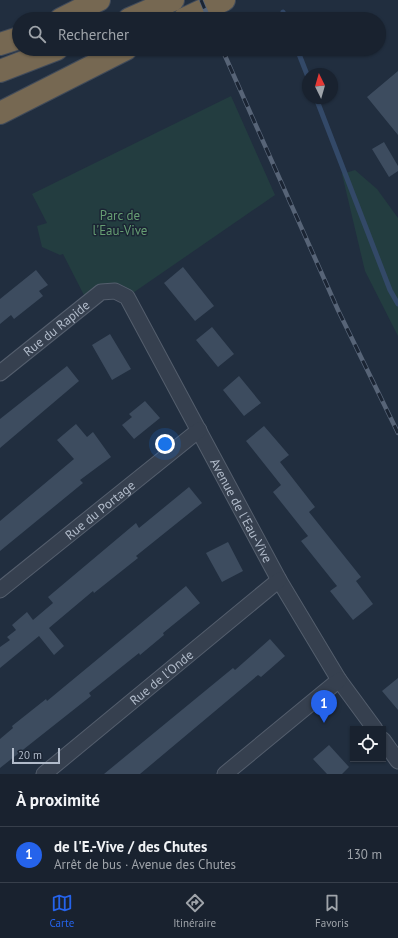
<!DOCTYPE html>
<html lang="fr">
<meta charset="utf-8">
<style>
:root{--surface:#19222f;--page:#222a37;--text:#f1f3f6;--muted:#9fa4aa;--line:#373f4b;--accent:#2563eb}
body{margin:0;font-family:"PT Sans",sans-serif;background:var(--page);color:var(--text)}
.controls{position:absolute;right:12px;bottom:12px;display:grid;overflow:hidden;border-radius:0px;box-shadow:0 1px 3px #0004}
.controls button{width:36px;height:36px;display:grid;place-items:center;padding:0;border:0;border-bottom:1px solid var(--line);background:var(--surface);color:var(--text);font:20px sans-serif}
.compass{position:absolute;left:302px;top:68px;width:36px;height:36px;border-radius:50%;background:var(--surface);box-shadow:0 1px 3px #0004;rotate:355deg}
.scale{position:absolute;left:12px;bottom:10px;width:48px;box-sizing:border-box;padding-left:4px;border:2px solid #b1bbca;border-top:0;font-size:11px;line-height:14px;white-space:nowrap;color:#b1bbca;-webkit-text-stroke:3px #1b2534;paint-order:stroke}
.you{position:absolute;left:165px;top:444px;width:14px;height:14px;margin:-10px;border:3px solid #fff;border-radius:50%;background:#1a73e8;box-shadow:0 0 0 6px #1a73e833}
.badge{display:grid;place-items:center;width:26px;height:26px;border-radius:50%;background:var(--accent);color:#fff;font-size:13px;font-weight:700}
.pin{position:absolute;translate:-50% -33px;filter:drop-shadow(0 1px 2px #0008)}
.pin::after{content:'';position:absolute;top:21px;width:14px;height:12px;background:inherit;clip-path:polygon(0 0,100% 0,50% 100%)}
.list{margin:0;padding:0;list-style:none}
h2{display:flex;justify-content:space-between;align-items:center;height:52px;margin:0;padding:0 16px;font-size:17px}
h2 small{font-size:13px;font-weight:400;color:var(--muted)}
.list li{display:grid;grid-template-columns:26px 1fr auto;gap:12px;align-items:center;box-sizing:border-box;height:56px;padding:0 16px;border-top:1px solid var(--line)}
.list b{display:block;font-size:15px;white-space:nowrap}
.list p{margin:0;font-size:13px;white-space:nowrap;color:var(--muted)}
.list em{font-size:13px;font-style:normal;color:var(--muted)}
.icon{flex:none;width:22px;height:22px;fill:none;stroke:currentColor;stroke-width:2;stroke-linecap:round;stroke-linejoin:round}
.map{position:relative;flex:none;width:398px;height:774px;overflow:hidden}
.search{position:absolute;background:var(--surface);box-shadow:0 1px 3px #0004;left:12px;right:12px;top:12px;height:44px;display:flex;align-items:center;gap:10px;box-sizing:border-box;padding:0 14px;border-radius:22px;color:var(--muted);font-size:15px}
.sheet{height:108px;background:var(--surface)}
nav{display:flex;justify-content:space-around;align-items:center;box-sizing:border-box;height:56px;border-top:1px solid var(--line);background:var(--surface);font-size:11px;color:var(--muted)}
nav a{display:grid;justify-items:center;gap:2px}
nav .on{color:var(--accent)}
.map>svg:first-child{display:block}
.green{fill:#233d40}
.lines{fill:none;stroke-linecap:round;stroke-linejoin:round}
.stream{stroke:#334968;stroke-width:5}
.building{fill:#3d4c5f}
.street-casing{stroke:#545e6d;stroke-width:17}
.highway-casing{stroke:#414b5a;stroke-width:24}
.street{stroke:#36404f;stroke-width:15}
.highway{stroke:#766852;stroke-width:22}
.rail-casing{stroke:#576477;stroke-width:4.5}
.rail{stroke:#1b2534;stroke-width:3;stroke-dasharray:9;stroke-linecap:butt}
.labels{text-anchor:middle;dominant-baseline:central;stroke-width:3;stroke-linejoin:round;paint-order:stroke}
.park-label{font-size:13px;fill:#669e73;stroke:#1b2534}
.street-label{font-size:13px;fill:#b1bbca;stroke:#1b2534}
</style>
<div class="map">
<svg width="398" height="774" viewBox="0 0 398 774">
<rect width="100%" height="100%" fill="#212e3f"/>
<path class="green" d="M231 96 275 195 127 297 115 291 88 303 63 254 60 255 42 247 37 226 47 223 32 194Z
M355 170 377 189 398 218V336L365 271 342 174Z"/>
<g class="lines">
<path class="stream" d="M283 12 286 19
M297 49 308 77
M316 98 390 290 398 304"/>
</g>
<path class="building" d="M398 71V135L367 97Z
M384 142 398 166V171L389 177 372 149Z
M183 267 214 306 195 321 164 283Z
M36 270 48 285 39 291 43 296 14 319 11 315 0 324V299Z
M212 327 234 354 218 367 196 340Z
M110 334 131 369 112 380 92 345Z
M67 366 79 381 0 448V419Z
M239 376 261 403 244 416 223 390Z
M145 401 160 418 134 439 122 425 132 417 129 414Z
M76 424 87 437 93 432 111 457 80 480 83 483 0 551V521L74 459 57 440Z
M264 426 289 455 280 462 315 507 309 512 361 577 356 581 373 604 353 620 330 591 337 586 301 541 308 536 273 492 281 485 246 441Z
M189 487 202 503 136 556 138 558 94 593 93 591 49 628 64 646 54 655 39 636 0 668V647L10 640 7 637 16 630 12 625 27 612 33 620 53 603 48 597 136 523 139 528Z
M228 542 243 571 222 582 206 553Z
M186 586 200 603 163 633 164 635 140 655 139 653 89 693 91 696 0 768V739L13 728 12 726 46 699 47 701Z
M270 639 285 656 261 677 258 675 140 774H104L233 668 235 670Z
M398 678V710L382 691Z
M329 745 349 767 342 774H327L313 759Z"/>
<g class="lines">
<g class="street-casing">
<g id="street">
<path id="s1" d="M0 373 101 292 115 291 127 297 279 580 339 680 375 729"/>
<path id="s2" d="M0 590 199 430"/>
<path d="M383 740 398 761"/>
<path id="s3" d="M44 774 279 580"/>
<path d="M225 774 339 680"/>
</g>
</g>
<g class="highway-casing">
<path id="highway" d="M61 19 99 0
M129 19 173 0
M184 19 224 0
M0 44 19 38
M0 71 57 49
M0 113 126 49"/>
</g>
<use href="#street" class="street"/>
<use href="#highway" class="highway"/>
<g class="rail-casing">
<path id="rail" d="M201 0 209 19
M222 49 338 310 398 433"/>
</g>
<use href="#rail" class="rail"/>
</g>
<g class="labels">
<g class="park-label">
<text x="120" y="215">Parc de<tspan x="120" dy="15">l'Eau-Vive</tspan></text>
</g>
<g class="street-label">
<text stroke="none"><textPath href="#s1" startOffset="72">Rue du Rapide</textPath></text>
<text stroke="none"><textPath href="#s2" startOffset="128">Rue du Portage</textPath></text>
<text stroke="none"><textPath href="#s1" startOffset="399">Avenue de l'Eau-Vive</textPath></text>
<text stroke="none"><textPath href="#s3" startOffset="152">Rue de l'Onde</textPath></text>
</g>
</g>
</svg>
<div class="controls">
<button><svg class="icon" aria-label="locate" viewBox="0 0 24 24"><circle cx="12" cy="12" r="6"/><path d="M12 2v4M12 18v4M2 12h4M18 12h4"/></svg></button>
</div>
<svg class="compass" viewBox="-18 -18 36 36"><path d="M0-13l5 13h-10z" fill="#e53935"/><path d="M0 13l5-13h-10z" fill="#9fa4aa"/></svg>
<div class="scale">20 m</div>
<div class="you"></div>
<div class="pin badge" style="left:324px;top:723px">1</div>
<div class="search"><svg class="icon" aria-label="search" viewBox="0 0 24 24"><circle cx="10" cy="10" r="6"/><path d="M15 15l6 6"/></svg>Rechercher</div>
</div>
<section class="sheet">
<h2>À proximité<small></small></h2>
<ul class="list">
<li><span class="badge">1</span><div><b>de l'E.-Vive / des Chutes</b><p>Arrêt de bus · Avenue des Chutes</p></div><em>130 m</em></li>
</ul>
</section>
<nav>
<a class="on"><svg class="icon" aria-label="map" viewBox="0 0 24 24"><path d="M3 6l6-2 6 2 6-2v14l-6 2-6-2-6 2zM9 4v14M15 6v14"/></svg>Carte</a>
<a><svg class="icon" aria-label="directions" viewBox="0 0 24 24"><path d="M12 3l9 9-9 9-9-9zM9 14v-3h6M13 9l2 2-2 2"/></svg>Itinéraire</a>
<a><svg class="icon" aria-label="saved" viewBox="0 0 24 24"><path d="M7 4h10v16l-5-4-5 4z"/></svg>Favoris</a>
</nav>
